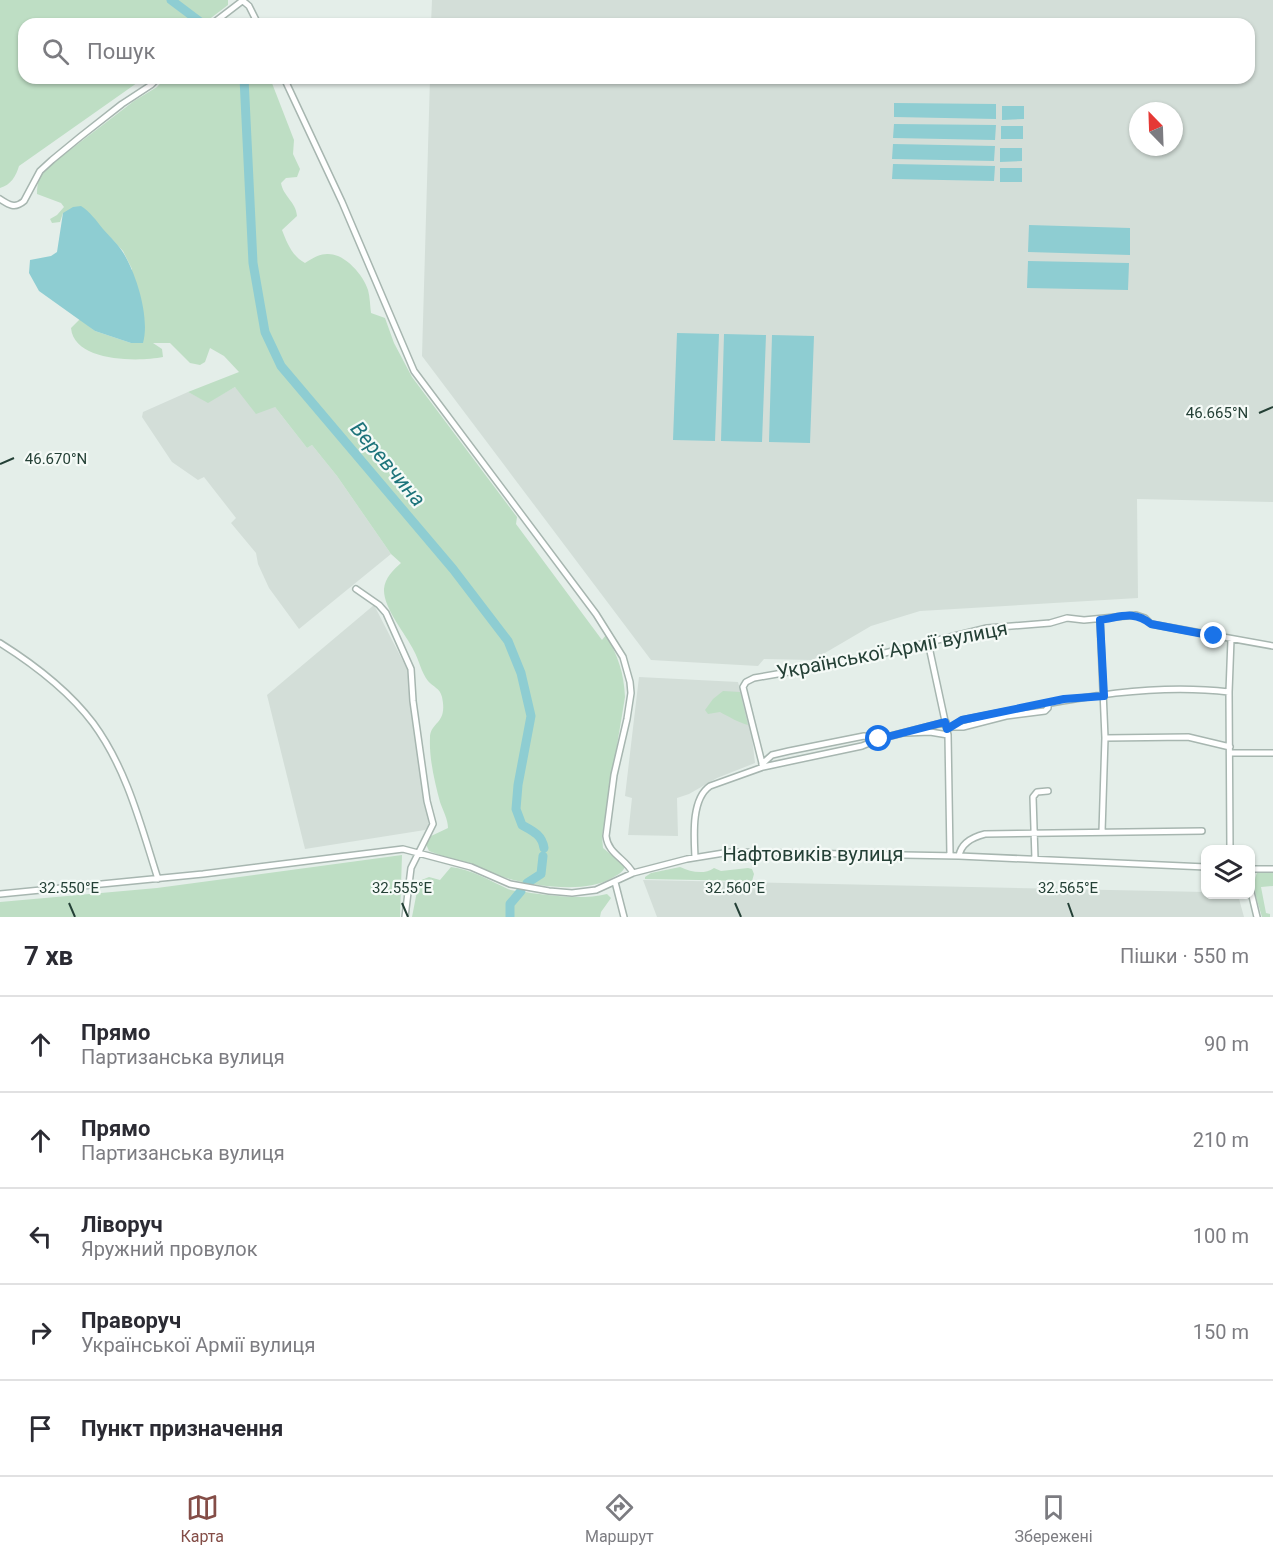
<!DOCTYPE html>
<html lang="uk">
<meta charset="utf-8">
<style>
:root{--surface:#fff;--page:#f2f2f3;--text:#2b2b33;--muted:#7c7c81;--line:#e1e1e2;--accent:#844d47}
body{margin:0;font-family:Roboto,sans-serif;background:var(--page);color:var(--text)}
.controls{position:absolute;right:18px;bottom:18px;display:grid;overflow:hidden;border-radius:12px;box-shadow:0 2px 4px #0004}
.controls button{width:54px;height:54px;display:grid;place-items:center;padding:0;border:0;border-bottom:2px solid var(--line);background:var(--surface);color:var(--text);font:30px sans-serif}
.compass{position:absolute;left:1129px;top:102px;width:54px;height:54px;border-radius:50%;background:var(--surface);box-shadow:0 2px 4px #0004;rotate:337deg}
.stop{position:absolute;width:18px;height:18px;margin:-14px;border:4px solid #1a73e8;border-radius:50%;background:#fff}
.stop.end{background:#1a73e8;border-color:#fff;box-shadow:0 2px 6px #0008}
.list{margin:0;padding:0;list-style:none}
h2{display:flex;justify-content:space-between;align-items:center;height:78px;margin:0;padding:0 24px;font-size:26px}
h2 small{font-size:20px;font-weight:400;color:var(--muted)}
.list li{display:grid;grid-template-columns:39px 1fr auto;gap:18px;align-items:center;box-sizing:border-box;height:96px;padding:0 24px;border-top:2px solid var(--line)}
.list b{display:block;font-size:22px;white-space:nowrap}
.list p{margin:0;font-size:20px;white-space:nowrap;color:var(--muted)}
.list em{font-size:20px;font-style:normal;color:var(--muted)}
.icon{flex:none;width:33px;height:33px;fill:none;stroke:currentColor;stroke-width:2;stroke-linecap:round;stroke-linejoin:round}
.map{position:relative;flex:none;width:1273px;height:917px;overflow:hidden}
.search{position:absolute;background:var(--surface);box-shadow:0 2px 4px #0004;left:18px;right:18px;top:18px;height:66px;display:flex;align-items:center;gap:15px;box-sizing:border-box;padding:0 21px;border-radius:18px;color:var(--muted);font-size:22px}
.sheet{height:558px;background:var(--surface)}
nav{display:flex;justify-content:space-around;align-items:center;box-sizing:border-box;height:84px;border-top:2px solid var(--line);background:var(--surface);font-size:16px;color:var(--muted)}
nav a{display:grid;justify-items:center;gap:3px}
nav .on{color:var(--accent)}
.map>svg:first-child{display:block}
.built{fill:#d3ded8;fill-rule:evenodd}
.green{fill:#bedec4}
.water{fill:#8ecdd2}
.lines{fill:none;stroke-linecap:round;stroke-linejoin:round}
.river{stroke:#8ecdd2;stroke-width:9}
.street-casing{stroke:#a7b6b0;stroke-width:8}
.street{stroke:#fff;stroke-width:5}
.route{stroke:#1a73e8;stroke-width:8}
.ticks{fill:none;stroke:#244036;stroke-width:2}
.labels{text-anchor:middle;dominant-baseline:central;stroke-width:4.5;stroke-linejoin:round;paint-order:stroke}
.street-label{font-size:20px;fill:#244036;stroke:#f5faf7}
.water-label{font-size:21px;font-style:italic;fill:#1e747b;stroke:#f5faf7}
.ticks-label{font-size:15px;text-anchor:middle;fill:#244036;stroke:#f5faf7;stroke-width:4.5;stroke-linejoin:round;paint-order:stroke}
</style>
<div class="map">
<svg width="1273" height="917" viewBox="0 0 1273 917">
<rect width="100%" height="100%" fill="#e4eee9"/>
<path class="built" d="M432 0H1273V502L1137 499 1138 598 920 611 871 626 813 660 764 659 758 666 651 660 422 356 430 78H1249V24H431ZM1138 111H1174V147H1138Z
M235 387 275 407 307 448 312 445 337 476 391 554 299 629 269 588 258 564 256 553 231 523 236 518 204 477 198 480 172 462 142 417 143 412 188 392 208 402Z
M374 605 407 669 429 826 425 830 305 849 267 695Z
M639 677 738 682 751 729 755 763 717 778 689 794 677 798 678 836 628 835 632 798 625 796Z
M643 880 1205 892 1206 894 1238 895 1244 917H657Z"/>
<path class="green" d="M0 0H228V5L203 24H24V78H144L19 166C16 176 11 185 0 188Z
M165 78H270L294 140 293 154 300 169 297 177 286 178 281 183C283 196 296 202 297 216L282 230C287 243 292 256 305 263 311 259 319 254 327 254 344 253 363 274 368 290 370 297 370 306 371 313L385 318 394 343 412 377 517 517 516 524 602 640 606 635C618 656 624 673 625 697L602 836 603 848 625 866C623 873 617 875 612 878 586 894 531 886 503 877 493 874 483 868 473 864 459 860 443 857 429 851L426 844 429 837 448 828C448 819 443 811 440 802 435 783 429 759 430 738 430 721 448 725 442 697 440 688 433 687 428 681 421 672 419 660 414 651 406 634 383 608 384 589 385 578 393 570 401 563L391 554 337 476 312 445 307 448 275 407 256 414 235 387 208 403 188 392 239 372 224 356 210 348 205 362 200 365 190 363 170 343H153L162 349 163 357C138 362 74 362 71 328L80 319 95 331 131 343 132 269 123 251 109 236 63 213 60 222 52 223 50 219 57 215 64 207 61 203 37 194C37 181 40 175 49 166L134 101 157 87Z
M723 691 740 692 748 725C742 724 727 716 720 712L708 714 705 710 713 699Z
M402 855 400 917H0V902L157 888Z
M451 867C471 869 490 881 508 889 515 892 524 891 531 893 557 896 581 900 607 894L611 898 601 912 600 917H412L419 881 429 877 440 880Z
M680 867C691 872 704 875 714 868L721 871 748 868 752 869 754 874 752 881 645 879V877L651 873Z
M1258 871 1273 872V886L1261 887 1266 913 1270 914V917H1262C1258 902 1250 885 1258 871Z"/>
<path class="water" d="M894 103 996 104V119L894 117Z
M1002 106H1024V119L1002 120Z
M894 124 996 125 995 140 893 138Z
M1001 126H1023V139H1001Z
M893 144 995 146 994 161 892 159Z
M1000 148H1022V161L1000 162Z
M893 164 995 166 994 181 892 179Z
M1022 168V182H1000V168Z
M81 206C90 212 96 220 103 229 110 237 119 245 124 254 137 276 150 318 143 343H131L95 331 39 291 29 273 30 260 51 256 57 252 63 213 73 207Z
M1029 225 1130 228V255L1028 252Z
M1028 261 1129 263 1128 290 1027 288Z
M677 333 719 334 715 441 673 440Z
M724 334 766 335 762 442 721 441Z
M772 335 814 336 810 443 769 442Z"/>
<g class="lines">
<path class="river" d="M171 0 203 24
M244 78 253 263 265 332 281 366 453 569 508 641 521 673 531 716 518 785 516 809 522 825C533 831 542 835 544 848
M527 883 541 874 543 856
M510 917V904L521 891"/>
<g class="street-casing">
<path id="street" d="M242 0 249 6 258 24
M212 24 242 1
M284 78 342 202 414 371 596 614 623 657 630 682 631 693 627 719 614 775 606 836C608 854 625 858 633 873
M0 199C9 205 15 209 24 201L40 171 52 160 80 137 122 104 151 85 158 78
M356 589 379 605 386 613 411 669 413 701 427 801 433 824 411 868 405 917
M1100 619 1105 738 1102 832
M928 642 948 735 950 855
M0 643C35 665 68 690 93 723 127 769 141 826 158 879
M951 727H963L1006 716 1045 711 1048 708V703
M952 727 962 720C1049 704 1139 681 1229 692
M906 733 930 732 948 735
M1105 738 1188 737 1230 747
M1230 753H1273
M762 764 772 755 789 751 864 736 879 739
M763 767 743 687 746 682 754 678 852 661 987 628 1050 623 1067 618 1084 620 1136 615 1145 618 1151 624 1273 646
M1230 849 1229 692 1231 639
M959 856C961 843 973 837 985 834L1202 831
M695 857C694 836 691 799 710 786L763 767 862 746 879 739 946 722
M1035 859 1033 797 1037 792 1048 791
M1250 869H1273
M615 882 624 917
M1250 882 1251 892 1257 917
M0 894 203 874 403 849 471 867 510 884 549 891 572 893 596 890 633 873 687 859 730 852 959 856 1206 867"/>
</g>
<use href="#street" class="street"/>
</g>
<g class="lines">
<path class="route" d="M879 739 945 722 947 729 962 720 1064 699 1104 696 1100 620C1121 617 1134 610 1151 624L1214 636"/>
</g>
<path class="ticks" d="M1259 413 1273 407M0 464 14 458M69 903 75 917M402 903 408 917M735 903 741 917M1068 903 1073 917"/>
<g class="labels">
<g class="street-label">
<text transform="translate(892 650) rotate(-11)">Української Армії вулиця</text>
<text x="813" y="854">Нафтовиків вулиця</text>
</g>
<g class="water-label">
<text transform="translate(388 464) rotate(50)">Веревчина</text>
</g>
</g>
<g class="ticks-label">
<text x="1217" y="418">46.665°N</text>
<text x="56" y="464">46.670°N</text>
<text x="69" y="893">32.550°E</text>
<text x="402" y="893">32.555°E</text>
<text x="735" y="893">32.560°E</text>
<text x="1068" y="893">32.565°E</text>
</g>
</svg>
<div class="controls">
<button><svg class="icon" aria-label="layers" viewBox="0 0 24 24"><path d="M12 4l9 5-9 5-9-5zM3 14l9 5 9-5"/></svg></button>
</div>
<svg class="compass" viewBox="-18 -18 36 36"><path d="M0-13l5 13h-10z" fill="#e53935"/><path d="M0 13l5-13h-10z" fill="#7c7c81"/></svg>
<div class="stop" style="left:879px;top:739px"></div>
<div class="stop end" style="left:1214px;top:636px"></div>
<div class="search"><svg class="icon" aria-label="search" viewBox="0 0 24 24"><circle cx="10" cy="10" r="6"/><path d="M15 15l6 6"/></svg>Пошук</div>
</div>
<section class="sheet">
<h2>7 хв<small>Пішки · 550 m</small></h2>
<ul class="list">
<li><svg class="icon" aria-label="ahead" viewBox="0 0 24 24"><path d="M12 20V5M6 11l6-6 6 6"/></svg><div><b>Прямо</b><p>Партизанська вулиця</p></div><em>90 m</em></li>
<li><svg class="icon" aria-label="ahead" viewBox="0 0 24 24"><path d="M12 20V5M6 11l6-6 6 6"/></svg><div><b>Прямо</b><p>Партизанська вулиця</p></div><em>210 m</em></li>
<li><svg class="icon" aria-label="left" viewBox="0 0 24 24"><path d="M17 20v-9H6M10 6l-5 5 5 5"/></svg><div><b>Ліворуч</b><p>Яружний провулок</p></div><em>100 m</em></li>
<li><svg class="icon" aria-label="right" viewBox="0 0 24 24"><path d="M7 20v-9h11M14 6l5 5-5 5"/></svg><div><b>Праворуч</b><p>Української Армії вулиця</p></div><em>150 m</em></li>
<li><svg class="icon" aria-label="arrive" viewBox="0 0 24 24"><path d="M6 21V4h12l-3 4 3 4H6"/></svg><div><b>Пункт призначення</b></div></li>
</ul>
</section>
<nav>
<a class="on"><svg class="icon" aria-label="map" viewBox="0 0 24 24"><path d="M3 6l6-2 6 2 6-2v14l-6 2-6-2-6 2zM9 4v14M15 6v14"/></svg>Карта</a>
<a><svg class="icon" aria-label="directions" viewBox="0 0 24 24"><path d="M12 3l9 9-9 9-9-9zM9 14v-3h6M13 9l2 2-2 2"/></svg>Маршрут</a>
<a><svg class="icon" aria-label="saved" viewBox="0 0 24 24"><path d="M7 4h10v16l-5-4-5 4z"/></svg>Збережені</a>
</nav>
